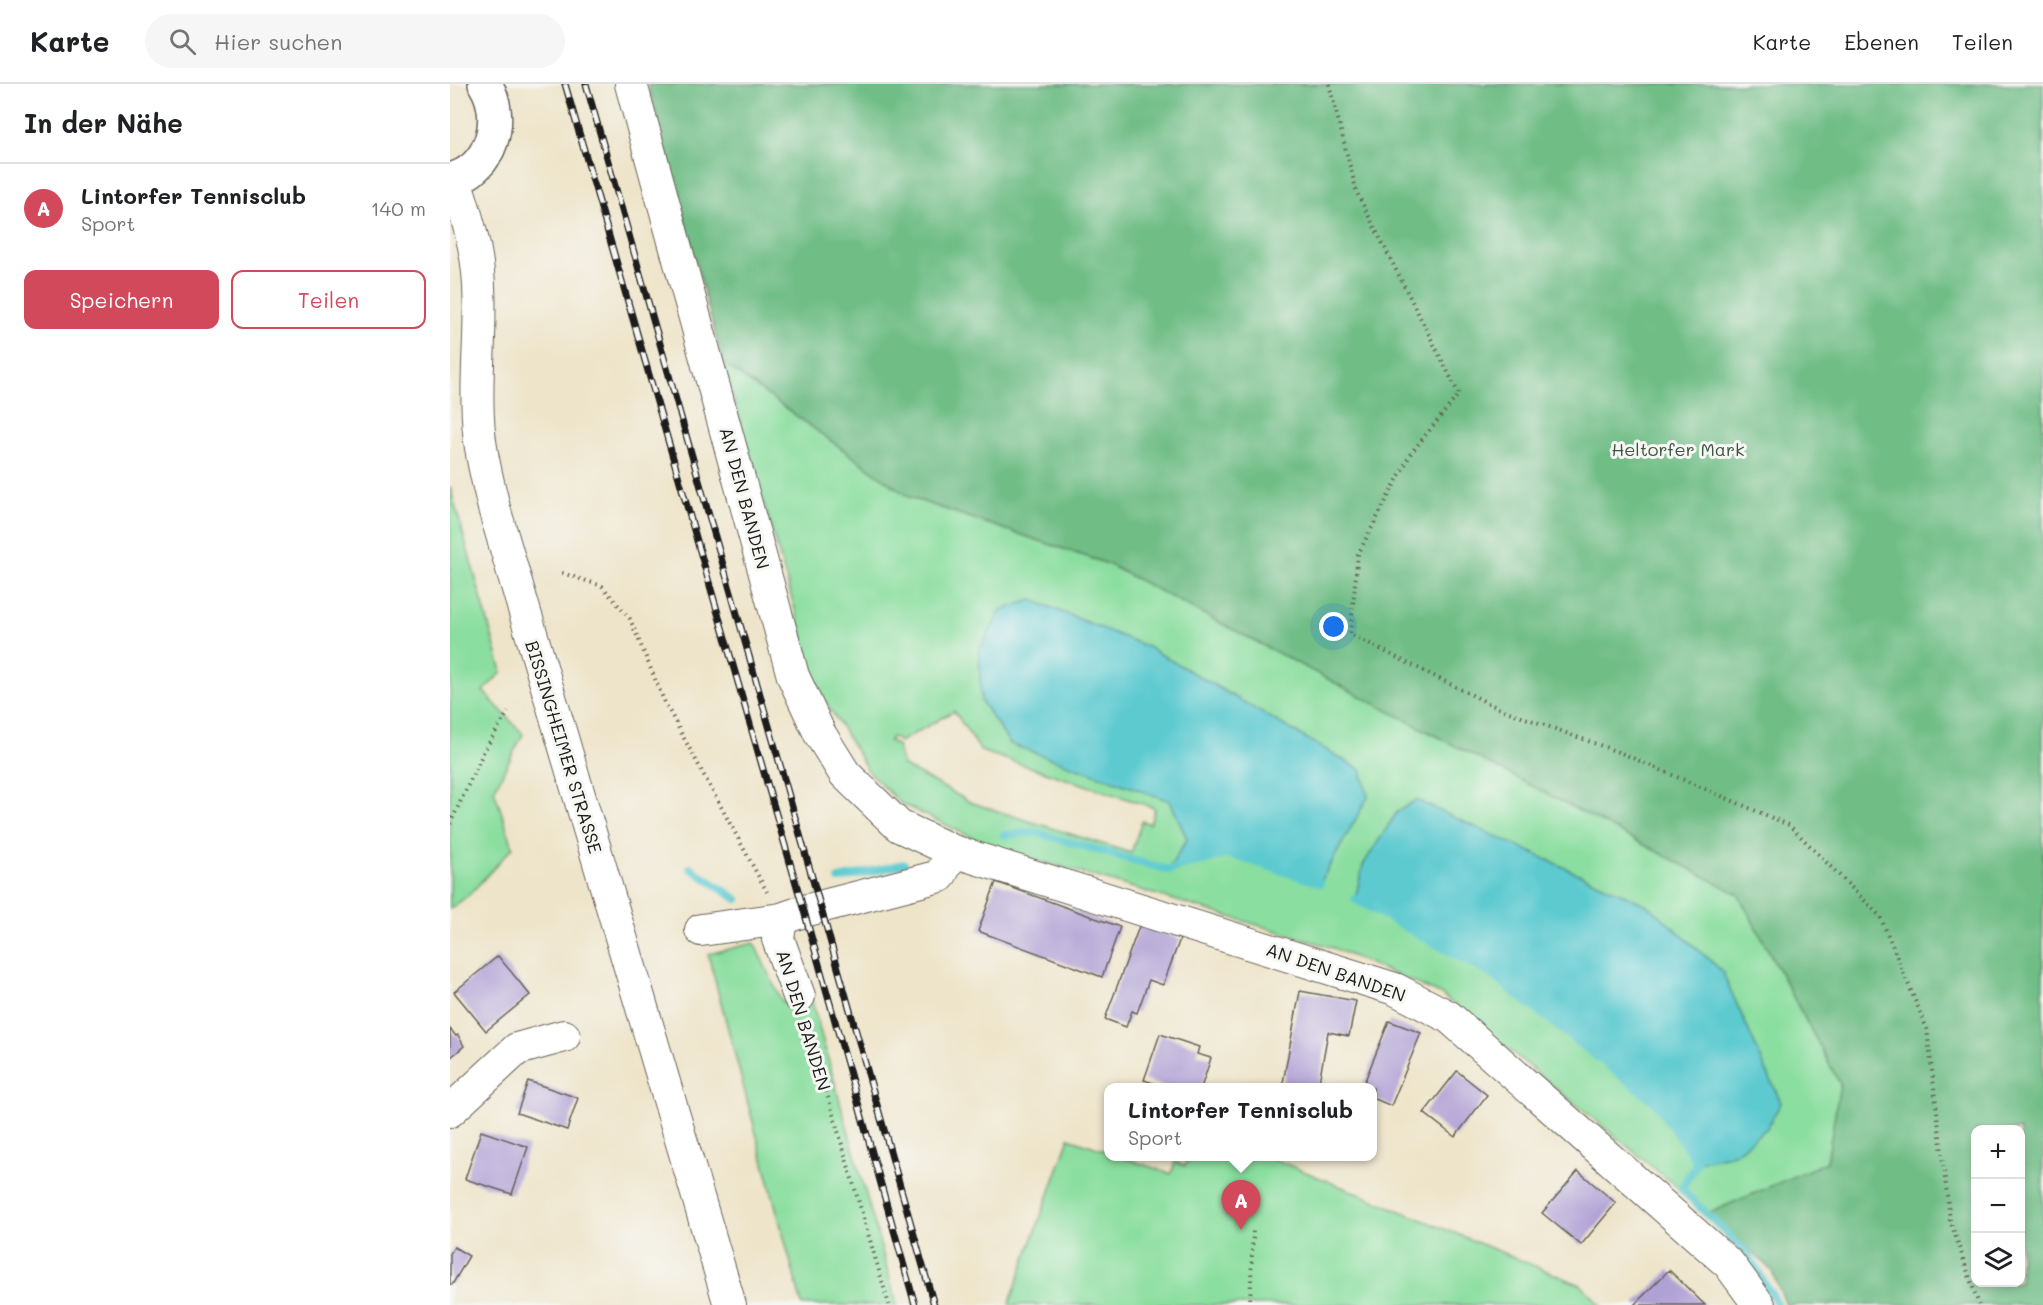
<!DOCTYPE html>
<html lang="de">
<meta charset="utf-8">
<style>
:root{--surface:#fff;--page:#f6f6f6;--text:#202124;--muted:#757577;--line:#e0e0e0;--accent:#d1495b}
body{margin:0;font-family:Mali,sans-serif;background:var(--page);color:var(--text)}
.controls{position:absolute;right:18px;bottom:18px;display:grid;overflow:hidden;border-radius:12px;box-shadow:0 3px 9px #0003}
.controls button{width:54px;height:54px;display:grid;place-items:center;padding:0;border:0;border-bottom:2px solid var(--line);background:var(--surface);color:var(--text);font:30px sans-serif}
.you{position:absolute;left:884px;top:543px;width:21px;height:21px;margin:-15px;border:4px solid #fff;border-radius:50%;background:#1a73e8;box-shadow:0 0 0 9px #1a73e833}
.badge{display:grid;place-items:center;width:39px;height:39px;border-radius:50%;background:var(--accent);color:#fff;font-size:20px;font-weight:700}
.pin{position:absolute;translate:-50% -50px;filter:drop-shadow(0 2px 3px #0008)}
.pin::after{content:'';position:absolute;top:32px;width:21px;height:18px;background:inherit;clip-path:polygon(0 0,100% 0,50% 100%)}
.popup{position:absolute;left:654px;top:999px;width:273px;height:78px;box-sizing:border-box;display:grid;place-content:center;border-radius:12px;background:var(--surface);filter:drop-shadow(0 2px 4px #0005);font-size:20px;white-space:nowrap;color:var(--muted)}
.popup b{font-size:22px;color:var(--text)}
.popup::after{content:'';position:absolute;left:50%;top:100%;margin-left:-12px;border:12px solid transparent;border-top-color:var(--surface)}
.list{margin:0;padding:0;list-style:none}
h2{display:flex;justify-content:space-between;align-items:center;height:78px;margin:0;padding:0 24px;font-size:26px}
h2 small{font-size:20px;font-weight:400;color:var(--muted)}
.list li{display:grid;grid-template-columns:39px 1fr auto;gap:18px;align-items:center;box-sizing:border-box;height:90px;padding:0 24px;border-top:2px solid var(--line)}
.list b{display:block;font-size:22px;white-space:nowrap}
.list p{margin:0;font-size:20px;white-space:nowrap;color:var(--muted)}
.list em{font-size:20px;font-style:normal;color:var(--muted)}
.actions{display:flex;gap:12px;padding:18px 24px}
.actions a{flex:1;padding:14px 0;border:2px solid var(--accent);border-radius:12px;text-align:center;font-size:21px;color:var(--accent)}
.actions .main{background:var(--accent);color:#fff}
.icon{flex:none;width:33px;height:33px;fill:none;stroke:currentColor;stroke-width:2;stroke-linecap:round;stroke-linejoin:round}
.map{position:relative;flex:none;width:1593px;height:1221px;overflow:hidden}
header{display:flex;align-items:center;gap:36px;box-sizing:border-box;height:84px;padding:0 30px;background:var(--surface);border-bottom:2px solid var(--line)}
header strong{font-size:28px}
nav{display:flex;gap:33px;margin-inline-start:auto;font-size:21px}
.search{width:420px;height:54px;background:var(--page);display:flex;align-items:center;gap:15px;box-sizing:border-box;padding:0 21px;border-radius:33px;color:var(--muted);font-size:22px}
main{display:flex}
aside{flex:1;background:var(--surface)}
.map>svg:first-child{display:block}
.green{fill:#8ade9f;stroke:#537d5e;stroke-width:1.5;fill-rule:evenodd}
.forest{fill:#6fbd86;stroke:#466c51;stroke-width:1.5;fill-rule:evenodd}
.water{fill:#5dcad0;stroke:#3c7376;stroke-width:1.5}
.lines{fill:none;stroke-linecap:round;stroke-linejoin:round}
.stream{stroke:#5dcad0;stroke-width:8}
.building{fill:#b0a1d5}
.minor-casing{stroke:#666259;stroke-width:34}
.major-casing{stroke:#666259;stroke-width:36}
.path{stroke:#666259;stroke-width:4;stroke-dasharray:1.5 4.5;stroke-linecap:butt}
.minor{stroke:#fff;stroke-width:32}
.major{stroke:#fff;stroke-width:33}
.rail-casing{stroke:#1c1c1c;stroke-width:7}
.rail{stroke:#f6f6f2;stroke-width:4.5;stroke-dasharray:14;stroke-linecap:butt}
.labels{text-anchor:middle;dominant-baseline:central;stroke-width:6;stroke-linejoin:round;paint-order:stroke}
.park-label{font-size:18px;fill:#3d5643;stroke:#f6f6f2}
.street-label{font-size:18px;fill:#1c1c1c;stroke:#f6f6f2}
</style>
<header>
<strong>Karte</strong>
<div class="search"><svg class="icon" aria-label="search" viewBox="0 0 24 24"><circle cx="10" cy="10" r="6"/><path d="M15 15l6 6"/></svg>Hier suchen</div>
<nav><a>Karte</a><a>Ebenen</a><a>Teilen</a></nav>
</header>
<main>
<aside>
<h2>In der Nähe<small></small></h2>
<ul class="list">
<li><span class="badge">A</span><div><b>Lintorfer Tennisclub</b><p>Sport</p></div><em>140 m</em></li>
</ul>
<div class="actions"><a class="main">Speichern</a><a>Teilen</a></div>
</aside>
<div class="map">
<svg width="1593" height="1221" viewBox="0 0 1593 1221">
<rect width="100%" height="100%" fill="#f6f6f2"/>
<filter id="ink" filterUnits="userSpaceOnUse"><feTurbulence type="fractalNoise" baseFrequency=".0167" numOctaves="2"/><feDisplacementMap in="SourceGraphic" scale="12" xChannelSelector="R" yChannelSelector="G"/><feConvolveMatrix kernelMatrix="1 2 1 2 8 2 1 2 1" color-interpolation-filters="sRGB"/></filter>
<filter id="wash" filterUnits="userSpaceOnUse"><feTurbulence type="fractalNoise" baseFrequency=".008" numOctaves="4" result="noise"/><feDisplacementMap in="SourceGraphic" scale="24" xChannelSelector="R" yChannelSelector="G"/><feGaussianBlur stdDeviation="1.35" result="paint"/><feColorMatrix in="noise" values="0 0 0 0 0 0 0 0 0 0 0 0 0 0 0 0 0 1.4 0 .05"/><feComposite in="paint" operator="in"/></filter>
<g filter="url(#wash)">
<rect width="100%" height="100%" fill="#eee4c9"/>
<path class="green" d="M273 279 459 413 658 480 1288 810 1390 1000 1377 1078 1259 1129 992 911 881 863 647 793 548 766 450 719 419 688 369 607ZM504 627 531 667 705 724 700 740 692 737 681 769 522 719 452 681 448 662 439 657 442 653 450 658Z
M0 403 52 588 33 607 73 650 44 706 63 763 20 810 0 825Z
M304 859 332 918 361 914 447 1221H352L258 870Z
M619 1054 659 1068V1072L672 1073 721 1090 725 1078 735 1082 739 1073H819L1131 1201 1151 1221H559Z"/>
<path class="forest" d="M198 0H1593V1221H1336L1321 1186 1259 1129 1377 1078 1390 1000 1288 810 658 480 459 413 273 279ZM1526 1046H1570V1198H1526Z"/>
<path class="water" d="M582 516 698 563 911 686 918 713 870 799 779 770 718 786 737 755 720 717 560 660 531 617 529 567 551 526Z
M966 716 1199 822 1272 887 1331 1019 1317 1044 1284 1070 1247 1078 1203 1017 1042 891 905 815 913 781 947 728Z"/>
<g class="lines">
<path class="stream" d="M554 751 584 748 718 786 779 770 870 799
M240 784 287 815
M389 795 454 780
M905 815 1042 891 1204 1017 1247 1078 1231 1105 1296 1168 1328 1221"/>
</g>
<g id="blocks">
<path class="building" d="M546 798 670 843 652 893 528 847Z
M690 840 730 855 713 901 699 896 687 929 682 927 676 943 655 935Z
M48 872 80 911 36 947 4 908Z
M850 907 906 917 899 952 878 948 868 1004H832Z
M939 937 971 949 941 1022 923 1014V1004H912Z
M0 945 6 952 8 951 14 962 0 974Z
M710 950 749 963 747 970 761 974 751 1004H718L694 996Z
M1007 987 1037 1011 1005 1053 974 1029Z
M78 997 128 1014 117 1046 67 1029Z
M31 1047 78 1063 62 1110 15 1095Z
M1128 1087 1166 1119 1131 1161 1092 1129Z
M4 1163 19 1172 2 1201 0 1200V1170Z
M1219 1186 1255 1221H1184Z"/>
</g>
</g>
<g filter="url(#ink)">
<use href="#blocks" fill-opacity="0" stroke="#666259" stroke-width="1.5"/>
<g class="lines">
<g class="minor-casing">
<path id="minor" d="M181 0 343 592 370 650 395 690 449 742 503 767 945 905 999 933 1279 1180 1309 1221
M5 95C14 125 25 156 28 188 33 237 25 285 28 334 29 364 37 394 44 424L280 1221
M251 846 331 835
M349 912 328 855 331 835 354 827 490 792 503 767
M0 1027 67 965 114 952"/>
</g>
<g class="major-casing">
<path id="major" d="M0 96C42 86 56 34 35 0"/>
</g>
<path class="path" d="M879 0 907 109 1009 310 961 369 908 470 900 550 1048 624 1171 669 1339 741 1430 832 1477 945 1500 1136 1529 1221
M112 489 152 502 180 535 215 619 317 808
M0 740 34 667 58 628
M356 938 439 1221
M800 1221 803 1146"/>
<use href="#minor" class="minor"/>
<use href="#major" class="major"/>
<g class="rail-casing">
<path id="rail" d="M115 0 354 827 465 1221
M136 0 484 1221"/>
</g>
<use href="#rail" class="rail"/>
</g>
</g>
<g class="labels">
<g class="park-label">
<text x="1228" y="365">Heltorfer Mark</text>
</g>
<g class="street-label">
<text transform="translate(295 414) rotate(75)">AN DEN BANDEN</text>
<text transform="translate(114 663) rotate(73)">BISSINGHEIMER STRASSE</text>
<text transform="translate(886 888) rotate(19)">AN DEN BANDEN</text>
<text transform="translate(354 936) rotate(73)">AN DEN BANDEN</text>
</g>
</g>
</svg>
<div class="controls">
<button>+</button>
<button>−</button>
<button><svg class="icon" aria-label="layers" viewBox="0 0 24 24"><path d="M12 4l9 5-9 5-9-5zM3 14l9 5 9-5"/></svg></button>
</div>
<div class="you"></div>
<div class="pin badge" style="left:791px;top:1146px">A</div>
<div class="popup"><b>Lintorfer Tennisclub</b>Sport</div>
</div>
</main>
